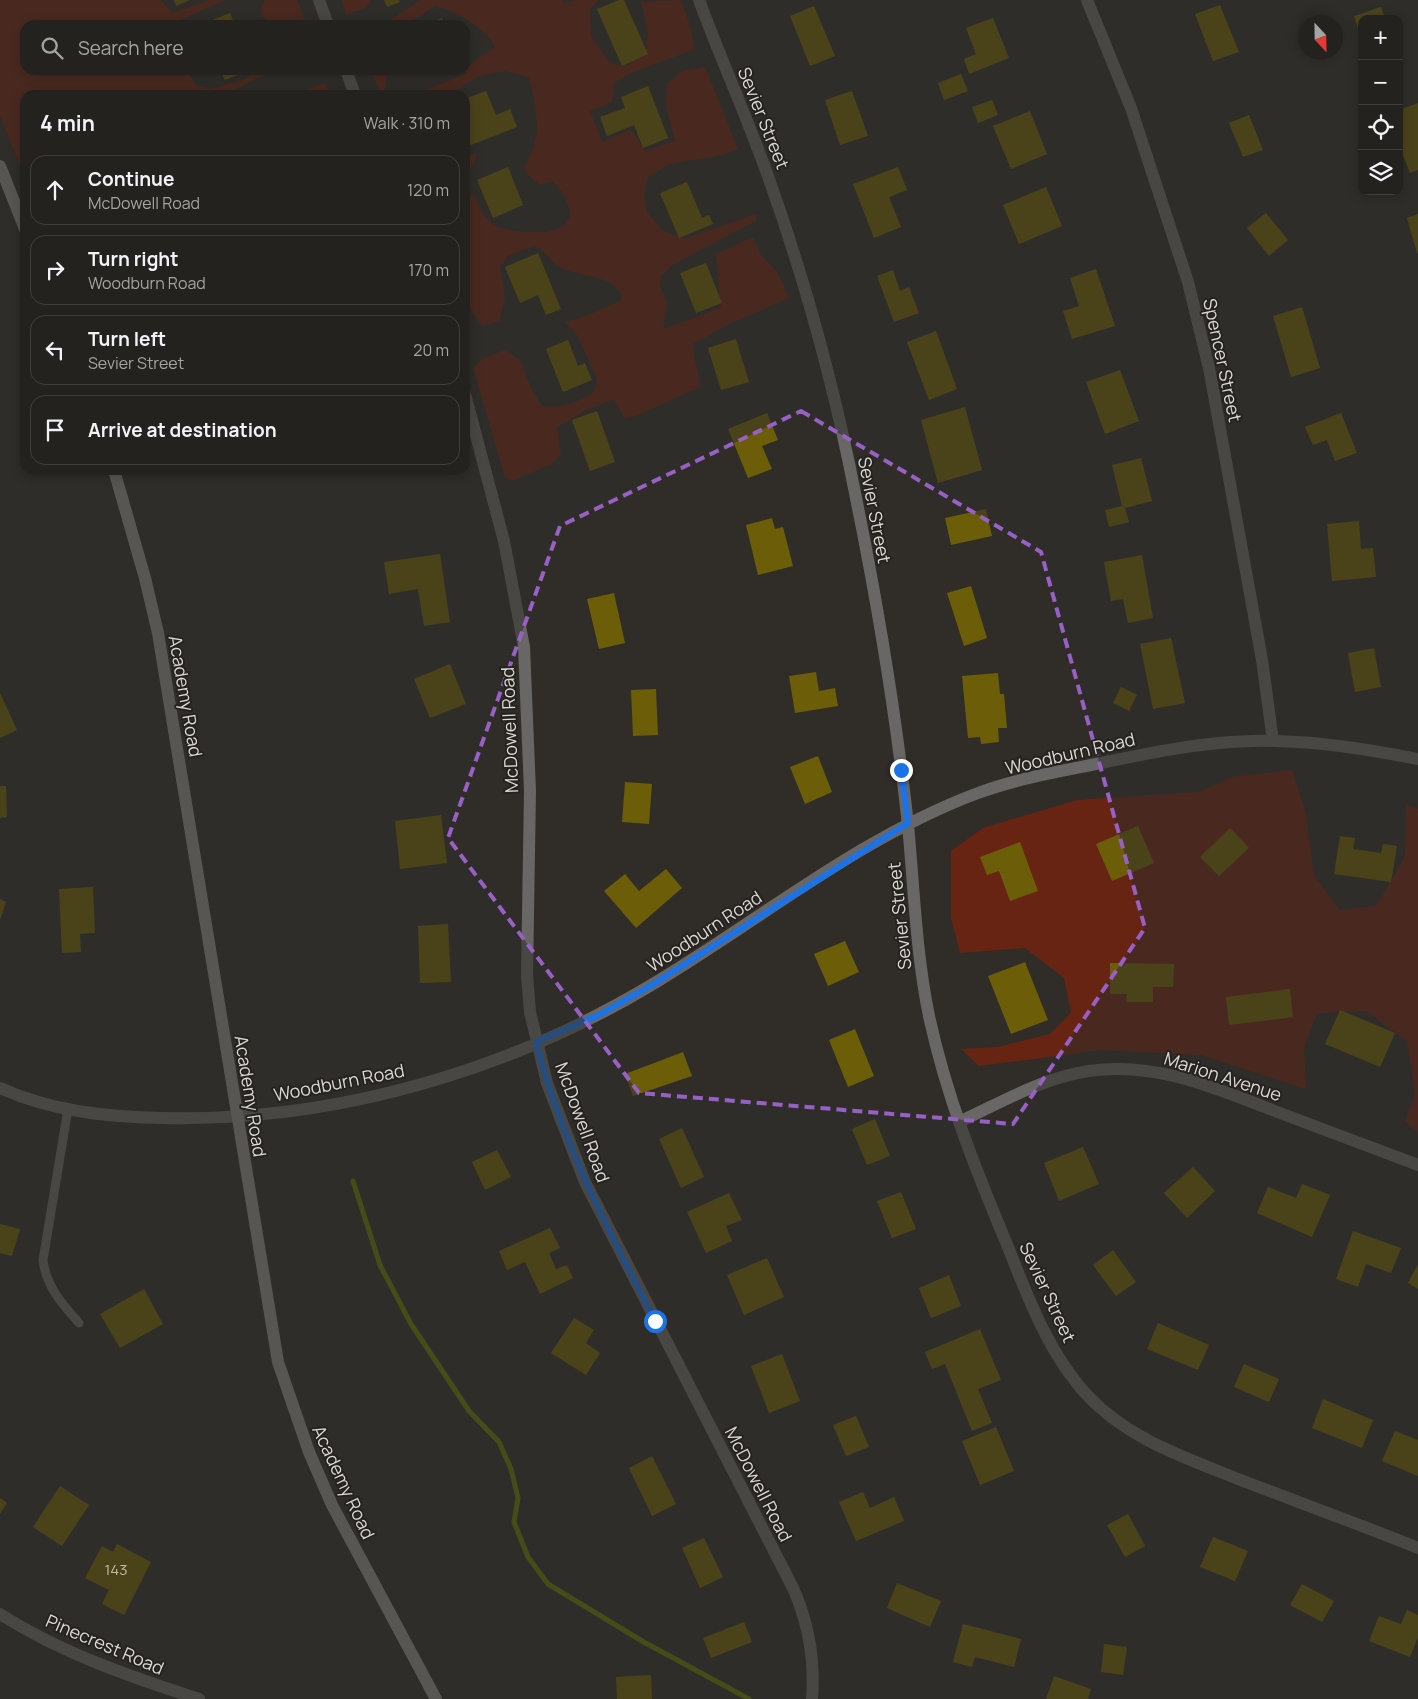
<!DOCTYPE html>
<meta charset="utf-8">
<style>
:root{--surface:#24221f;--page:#2c2a28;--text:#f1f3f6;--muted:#a3a4a4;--line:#413f3d}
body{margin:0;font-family:Manrope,sans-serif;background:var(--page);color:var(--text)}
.controls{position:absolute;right:15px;top:15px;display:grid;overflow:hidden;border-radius:10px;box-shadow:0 2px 12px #0003}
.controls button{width:45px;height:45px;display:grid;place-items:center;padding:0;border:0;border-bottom:1px solid var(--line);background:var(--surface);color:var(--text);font:25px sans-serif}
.compass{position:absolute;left:1298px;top:15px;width:45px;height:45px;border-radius:50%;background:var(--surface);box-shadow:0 2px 12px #0003;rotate:158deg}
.stop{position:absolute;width:15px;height:15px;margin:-11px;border:4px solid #1a73e8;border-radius:50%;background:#fff}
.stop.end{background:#1a73e8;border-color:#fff;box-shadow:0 1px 5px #0008}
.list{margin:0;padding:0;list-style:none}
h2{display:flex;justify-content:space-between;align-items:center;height:65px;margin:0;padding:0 20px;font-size:21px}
h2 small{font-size:16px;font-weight:400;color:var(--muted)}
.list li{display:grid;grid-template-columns:32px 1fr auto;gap:15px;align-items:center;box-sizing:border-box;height:70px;margin:0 10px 10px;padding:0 10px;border:1px solid var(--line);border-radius:15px}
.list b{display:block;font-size:19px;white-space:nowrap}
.list p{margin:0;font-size:16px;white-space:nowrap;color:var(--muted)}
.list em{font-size:16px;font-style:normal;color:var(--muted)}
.icon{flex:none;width:28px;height:28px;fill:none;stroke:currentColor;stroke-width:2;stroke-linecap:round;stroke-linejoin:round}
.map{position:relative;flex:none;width:1418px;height:1699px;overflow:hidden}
.search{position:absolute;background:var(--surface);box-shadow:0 2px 12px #0003;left:20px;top:20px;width:450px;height:55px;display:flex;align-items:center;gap:12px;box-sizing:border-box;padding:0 18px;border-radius:15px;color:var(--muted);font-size:19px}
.panel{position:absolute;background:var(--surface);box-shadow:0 2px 12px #0003;left:20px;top:90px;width:450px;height:385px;border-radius:15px}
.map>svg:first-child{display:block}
.green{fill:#682412}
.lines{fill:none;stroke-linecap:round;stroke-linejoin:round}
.stream{stroke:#627204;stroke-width:5}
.building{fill:#6c5e08}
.service{stroke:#696765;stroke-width:9}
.minor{stroke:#696765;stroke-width:12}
.secondary{stroke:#8a8784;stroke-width:12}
.route{stroke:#1a73e8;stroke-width:6}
.marked{fill:none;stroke:#9860c6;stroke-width:4;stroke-dasharray:10 6;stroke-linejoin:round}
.labels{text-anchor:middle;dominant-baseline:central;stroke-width:4;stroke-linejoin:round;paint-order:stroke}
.number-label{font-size:15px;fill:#bebaa2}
.street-label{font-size:18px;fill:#dad8d5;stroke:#26231f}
</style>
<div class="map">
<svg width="1418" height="1699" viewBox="0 0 1418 1699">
<rect width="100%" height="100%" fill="#302d29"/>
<path class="green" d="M0 0H161L172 13 210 0H225L169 25H25V70H188L195 85 210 89 243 80 258 70H296L261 76 225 95H25V178L0 115Z
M265 0H297L307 25H269L260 11Z
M342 0H371V1L365 8 346 15Z
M421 0H562L565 4 576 0H599L590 8 591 36 608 61 622 67C657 53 648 32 641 2L681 0 689 23 695 49 628 74 614 83 612 102 590 111 602 142 631 130 645 151 675 141 667 110 666 85 682 71 705 67 738 149 722 155 670 164 648 177 644 193 647 212 663 231 685 239 756 214V221L674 264 661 275 660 286 667 303 663 329 721 308 716 254 753 237 760 254 778 273 789 298 727 325 693 344C693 358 699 372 700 387L636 416 624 418 614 399 586 410 557 427 561 455 550 465 513 480 505 477 473 368 483 359 504 350 520 360 530 386 542 406C561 409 578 402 594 392L597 378 576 333 565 322C584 318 602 309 620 301L622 296C610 273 581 278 560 267 551 263 548 252 534 246L509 255 500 267 505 299 499 321 482 326 465 301V194L475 196C479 207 484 218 494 225 508 233 550 236 563 226 566 224 568 220 570 217 569 200 564 193 552 181L540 185 531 178 524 168C544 133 537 114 529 77L505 71 479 76 449 95H414L465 74 471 64 495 47C488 29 454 10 435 6L405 25H379L386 23Z
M370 70H387L385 89 381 93Z
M325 83 331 95H295Z
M465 154H477L472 167 465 173Z
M1292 770 1306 814 1314 875 1339 910 1376 906 1405 857 1406 804 1418 809V1132L1405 1121 1415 1093 1407 1041 1366 1011 1317 1013 1304 1048 1306 1089 1202 1055 1101 1050 979 1066 961 1049 998 1047 1050 1034 1071 1013 1064 978 1025 948 960 953 951 918V851L983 828 1077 800 1199 792 1233 777Z"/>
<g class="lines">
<path class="stream" d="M353 1181 380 1265 411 1324 469 1411 499 1442 511 1469 518 1498 514 1522 528 1557 548 1584 642 1641 749 1699"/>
</g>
<path class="building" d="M174 0H190L176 6Z
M384 0H399L400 2 387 7Z
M619 0H624L648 54 622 66 597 9Z
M1220 5 1239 52 1213 61 1195 14Z
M814 6 835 56 810 66 790 16Z
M1381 7 1385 19H1362L1361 39 1354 16Z
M230 13 235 25H200Z
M442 18 445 25H425Z
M993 18 1009 58 969 74 964 59 976 54 966 28Z
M220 70H251L225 80Z
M961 74 968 91 944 100 938 83Z
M648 86 668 138 643 148 634 125 607 136 600 117 625 108 621 97Z
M486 91 496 115 510 109 517 127 471 145 465 132V120L469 118 465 107V99Z
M852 91 868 136 840 145 825 100Z
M992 100 998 115 978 123 972 107Z
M1418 103V170L1410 173 1399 145V110Z
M1030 111 1047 154 1011 169 993 126Z
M1249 115 1263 150 1243 157 1229 123Z
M508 167 523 205 493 218 477 180Z
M898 167 907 190 889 197 901 227 874 238 853 184Z
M687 182 702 218 709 215 713 224 679 238 660 193Z
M1046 187 1062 226 1019 244 1003 205Z
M1266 213 1288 240 1269 256 1247 228Z
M1418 214V253H1417L1407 218Z
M538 253 561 309 546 315 538 295 520 303 505 267Z
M706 263 722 303 696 313 680 273Z
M1096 269 1115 326 1072 339 1063 311 1079 306 1070 278Z
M893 270 900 291 909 287 919 313 894 322 877 276Z
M1302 307 1320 368 1291 377 1273 316Z
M936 331 957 389 929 400 907 342Z
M736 339 749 382 721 390 708 348Z
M568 340 578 366 585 363 592 380 563 392 546 349Z
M1120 370 1139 421 1105 434 1086 382Z
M965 407 982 470 938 483 921 420Z
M597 411 615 462 590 471 572 420Z
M767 413 778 440 762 446 772 469 748 478 728 429Z
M1341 413 1357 453 1335 461 1327 440 1313 445 1305 427Z
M1141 458 1152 501 1125 508 1129 522 1109 527 1105 510 1122 506 1112 465Z
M986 509 992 536 951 545 945 518Z
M772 518 775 529 783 527 793 566 758 575 746 525Z
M1359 521 1361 549 1373 548 1376 577 1332 581 1327 524Z
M440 554 450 622 424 626 418 589 389 594 384 562Z
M1142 555 1153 618 1128 623 1123 599 1111 601 1104 562Z
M971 586 987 638 964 646 947 593Z
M614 593 625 643 599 649 587 599Z
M1171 638 1185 703 1153 709 1140 644Z
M1374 648 1381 687 1355 692 1348 653Z
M450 664 466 704 430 718 414 679Z
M816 672 819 691 835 688 838 706 795 713 789 676Z
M998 673 1000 694H1004L1007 728H998L999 742 981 744 980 737 968 738 962 676Z
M1121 687 1137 695 1129 711 1113 703Z
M656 689 658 735 633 736 631 690Z
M0 693 17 730 0 738Z
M818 756 832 792 805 804 790 767Z
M625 782 652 784 649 824 622 822Z
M0 786H6L7 817 0 818Z
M441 815 447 863 400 869 395 821Z
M1138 826 1154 863 1112 881 1096 844Z
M1230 828 1249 848 1219 876 1200 857Z
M1340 836 1355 838 1353 849 1381 853 1383 844 1397 846 1391 882 1334 874Z
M1020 842 1038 891 1010 901 999 871 987 875 980 857Z
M666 869 682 888 636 928 604 891 625 874 639 891Z
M93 887 95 933 80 934 81 952 62 953 59 889Z
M0 899 6 902 0 920Z
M448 924 451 982 420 983 418 926Z
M845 941 859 972 828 986 814 954Z
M1025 962 1048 1020 1011 1034 988 976Z
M1110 963 1174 964 1173 987H1153V1002H1126L1127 994H1110Z
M1290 989 1293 1017 1229 1025 1226 997Z
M1340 1010 1395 1033 1380 1067 1325 1044Z
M855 1029 874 1076 848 1087 829 1040Z
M683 1052 692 1076 633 1096 625 1074Z
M875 1119 890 1156 867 1165 852 1129Z
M682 1128 704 1177 681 1188 659 1139Z
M1083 1147 1099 1184 1059 1201 1044 1163Z
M497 1150 511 1177 485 1190 472 1162Z
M1193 1167 1215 1191 1187 1218 1164 1193Z
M1302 1184 1330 1195 1312 1237 1257 1213 1268 1187 1296 1198Z
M901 1192 916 1229 892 1238 877 1201Z
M729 1193 742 1220 726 1226 732 1241 706 1253 687 1212Z
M0 1224 20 1229 12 1256 0 1253Z
M550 1228 560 1248 549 1253 556 1269 567 1265 573 1278 540 1294 525 1262 507 1270 499 1251Z
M1353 1231 1401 1248 1391 1273 1366 1264 1358 1287 1336 1279Z
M1113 1250 1136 1282 1116 1296 1093 1265Z
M767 1258 784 1297 744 1315 727 1275Z
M1418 1264V1289L1408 1283Z
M949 1275 961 1306 931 1318 919 1288Z
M144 1289 163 1324 120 1348 100 1314Z
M574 1318 594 1330 586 1343 600 1353 586 1375 551 1353Z
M1158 1323 1209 1345 1198 1370 1147 1349Z
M980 1329 1001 1380 978 1389 992 1423 972 1431 945 1364 932 1369 925 1352Z
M782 1354 800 1401 769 1413 751 1366Z
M1244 1364 1279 1379 1269 1402 1234 1387Z
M1323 1399 1373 1420 1362 1448 1312 1428Z
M856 1416 869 1447 846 1456 833 1425Z
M996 1427 1014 1471 980 1485 962 1441Z
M1395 1431 1418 1440V1476L1382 1461Z
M652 1456 676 1504 652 1516 629 1468Z
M60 1486 89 1505 62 1546 33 1527Z
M863 1492 870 1508 894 1497 904 1521 856 1541 839 1502Z
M0 1498 7 1503 0 1514Z
M1128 1514 1145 1546 1125 1557 1107 1525Z
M1213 1537 1248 1551 1235 1581 1200 1567Z
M704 1538 723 1577 700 1588 682 1548Z
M117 1544 151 1562 124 1615 102 1604 109 1590 85 1578 102 1546 113 1552Z
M897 1583 941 1601 930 1627 887 1608Z
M1302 1584 1334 1601 1322 1622 1290 1605Z
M1407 1610 1418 1615V1637L1410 1657 1369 1641 1379 1616 1401 1624Z
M744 1622 752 1642 711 1658 703 1638Z
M963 1624 1021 1639 1014 1667 975 1657 972 1667 953 1662Z
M1104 1644 1127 1647 1123 1675 1101 1672Z
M651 1675 652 1699H617L616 1677Z
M1054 1676 1091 1689 1088 1699H1046Z"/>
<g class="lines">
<path class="service" d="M68 1109 43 1260C46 1286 62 1304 79 1323"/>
<path class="minor" d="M319 0 328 25
M699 0C721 60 748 119 769 179 806 283 835 390 856 498 878 606 896 715 908 825 914 888 916 953 929 1016 946 1095 975 1168 1006 1242 1027 1295 1048 1353 1087 1395 1128 1439 1184 1457 1238 1479 1298 1502 1359 1524 1418 1548
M1087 0 1131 108 1188 282 1209 368 1262 660 1273 741
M346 70 355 95
M465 394 504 541 524 647 530 791 527 975 530 1012 547 1083 585 1182 793 1588C809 1624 815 1660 812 1699
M0 1088C51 1111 106 1117 162 1118 332 1122 507 1072 653 984 760 920 860 837 978 793 1016 779 1056 772 1096 764 1154 752 1215 739 1275 741 1324 742 1371 750 1418 759
M959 1122C1000 1103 1044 1077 1089 1071 1157 1061 1218 1089 1280 1113 1326 1130 1372 1148 1418 1165
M0 1614C61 1653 131 1677 199 1699"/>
<path class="secondary" d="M0 166 25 229
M114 470 145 578 158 633 278 1362 309 1452 332 1505 436 1699"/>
</g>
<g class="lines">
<path class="route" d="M655 1321C608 1229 562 1144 536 1042L599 1015 652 985 908 823 901 770"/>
</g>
<path d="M0 0H1418V1699H0ZM801 411 1041 552 1145 928 1013 1124 639 1093 448 838 560 526Z" fill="#302d29" fill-opacity=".55" fill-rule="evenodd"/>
<path class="marked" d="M801 411 1041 552 1145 928 1013 1124 639 1093 448 838 560 526Z"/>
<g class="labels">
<g class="number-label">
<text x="116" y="1569">143</text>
</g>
<g class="street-label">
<text transform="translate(764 118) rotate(68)">Sevier Street</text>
<text transform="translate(1223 360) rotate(78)">Spencer Street</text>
<text transform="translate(875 510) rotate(79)">Sevier Street</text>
<text transform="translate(186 696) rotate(80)">Academy Road</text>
<text transform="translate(509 730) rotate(-92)">McDowell Road</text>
<text transform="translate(1070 753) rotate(-13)">Woodburn Road</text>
<text transform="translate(899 916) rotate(-96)">Sevier Street</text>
<text transform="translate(704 931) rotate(-33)">Woodburn Road</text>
<text transform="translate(1223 1076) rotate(18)">Marion Avenue</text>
<text transform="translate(339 1082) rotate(-11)">Woodburn Road</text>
<text transform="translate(251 1096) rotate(81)">Academy Road</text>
<text transform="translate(583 1122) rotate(70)">McDowell Road</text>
<text transform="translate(1048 1292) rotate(65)">Sevier Street</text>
<text transform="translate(344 1482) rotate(65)">Academy Road</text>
<text transform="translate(759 1484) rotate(63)">McDowell Road</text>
<text transform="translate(105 1644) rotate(23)">Pinecrest Road</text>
</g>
</g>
</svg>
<div class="controls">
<button>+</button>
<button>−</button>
<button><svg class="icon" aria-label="locate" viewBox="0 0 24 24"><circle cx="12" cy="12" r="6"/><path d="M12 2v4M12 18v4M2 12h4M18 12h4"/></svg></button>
<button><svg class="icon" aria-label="layers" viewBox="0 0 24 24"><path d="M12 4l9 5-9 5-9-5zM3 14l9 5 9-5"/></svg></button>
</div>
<svg class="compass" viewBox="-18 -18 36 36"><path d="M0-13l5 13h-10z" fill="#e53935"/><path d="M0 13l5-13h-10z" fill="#a3a4a4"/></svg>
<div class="stop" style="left:655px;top:1321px"></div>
<div class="stop end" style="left:901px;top:770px"></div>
<div class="search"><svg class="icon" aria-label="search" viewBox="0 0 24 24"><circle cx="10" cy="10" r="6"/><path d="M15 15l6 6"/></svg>Search here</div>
<section class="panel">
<h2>4 min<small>Walk · 310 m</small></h2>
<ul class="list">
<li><svg class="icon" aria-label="ahead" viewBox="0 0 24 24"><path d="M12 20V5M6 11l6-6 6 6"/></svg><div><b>Continue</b><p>McDowell Road</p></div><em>120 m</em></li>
<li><svg class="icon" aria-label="right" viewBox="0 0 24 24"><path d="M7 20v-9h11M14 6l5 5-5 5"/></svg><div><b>Turn right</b><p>Woodburn Road</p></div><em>170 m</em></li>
<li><svg class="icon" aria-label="left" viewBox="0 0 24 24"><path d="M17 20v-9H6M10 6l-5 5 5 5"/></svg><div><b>Turn left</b><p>Sevier Street</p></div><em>20 m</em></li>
<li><svg class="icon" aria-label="arrive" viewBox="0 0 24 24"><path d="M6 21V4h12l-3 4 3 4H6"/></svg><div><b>Arrive at destination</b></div></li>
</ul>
</section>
</div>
